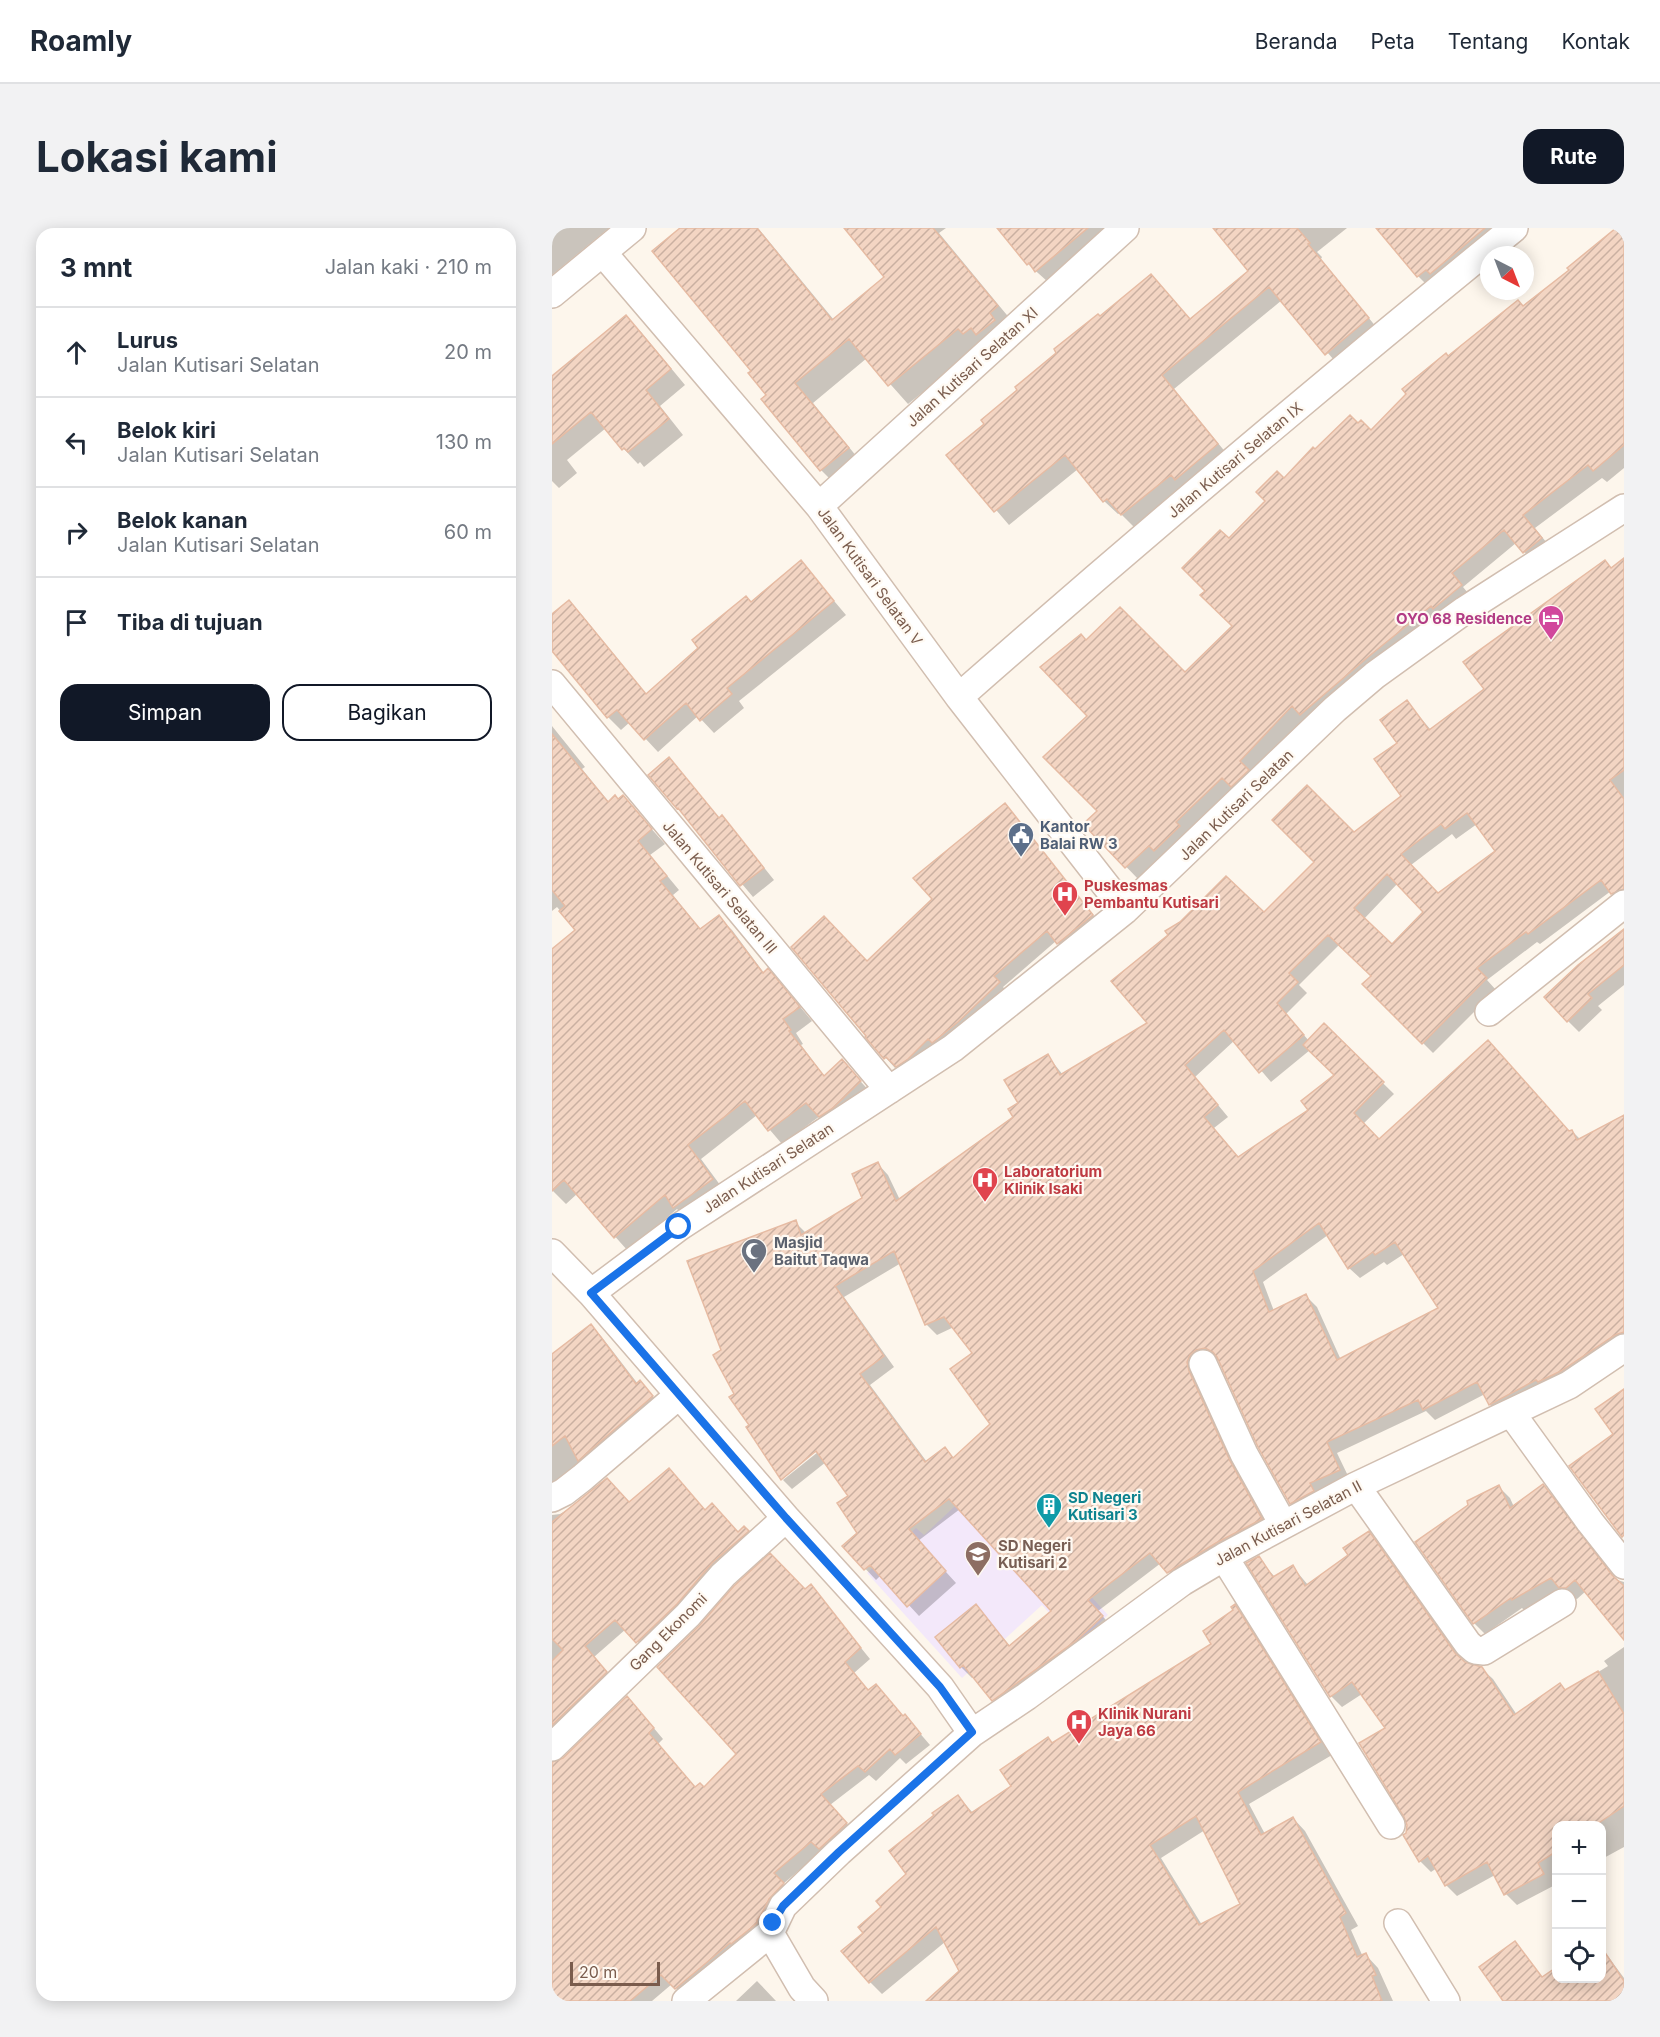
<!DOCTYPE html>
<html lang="id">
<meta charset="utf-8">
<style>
:root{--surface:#fff;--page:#f2f2f3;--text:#1f2937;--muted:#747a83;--line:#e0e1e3;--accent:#111827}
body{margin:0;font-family:Inter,sans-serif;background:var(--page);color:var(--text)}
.controls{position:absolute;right:18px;bottom:18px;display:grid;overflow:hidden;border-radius:12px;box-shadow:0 3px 15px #0003}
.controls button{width:54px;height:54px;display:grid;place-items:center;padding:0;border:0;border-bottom:2px solid var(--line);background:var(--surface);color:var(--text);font:30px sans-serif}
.compass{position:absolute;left:928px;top:18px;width:54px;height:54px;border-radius:50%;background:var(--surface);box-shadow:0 3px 15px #0003;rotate:138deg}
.scale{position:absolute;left:18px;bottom:15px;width:90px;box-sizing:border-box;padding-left:6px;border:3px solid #7a5c4d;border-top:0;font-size:16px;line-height:21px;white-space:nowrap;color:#7a5c4d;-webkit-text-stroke:4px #fffaf3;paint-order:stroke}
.stop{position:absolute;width:18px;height:18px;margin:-14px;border:4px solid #1a73e8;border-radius:50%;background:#fff}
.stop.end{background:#1a73e8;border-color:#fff;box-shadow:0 2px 6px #0008}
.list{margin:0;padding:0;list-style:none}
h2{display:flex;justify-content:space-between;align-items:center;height:78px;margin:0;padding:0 24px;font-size:26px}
h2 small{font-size:20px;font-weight:400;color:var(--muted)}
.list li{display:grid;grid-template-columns:39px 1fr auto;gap:18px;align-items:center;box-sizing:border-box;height:90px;padding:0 24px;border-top:2px solid var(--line)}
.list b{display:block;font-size:22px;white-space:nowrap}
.list p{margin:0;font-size:20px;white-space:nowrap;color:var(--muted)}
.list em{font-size:20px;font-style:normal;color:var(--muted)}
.actions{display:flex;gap:12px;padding:18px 24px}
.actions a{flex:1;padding:14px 0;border:2px solid var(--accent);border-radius:18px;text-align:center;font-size:21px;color:var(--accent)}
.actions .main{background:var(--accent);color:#fff}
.icon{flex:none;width:33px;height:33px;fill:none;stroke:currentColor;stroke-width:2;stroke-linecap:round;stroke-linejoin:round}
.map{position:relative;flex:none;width:1072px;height:1773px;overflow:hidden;border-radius:18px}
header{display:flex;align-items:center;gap:36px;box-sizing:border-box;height:84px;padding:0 30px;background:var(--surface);border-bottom:2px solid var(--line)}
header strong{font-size:28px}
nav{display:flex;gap:33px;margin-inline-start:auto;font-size:21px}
.intro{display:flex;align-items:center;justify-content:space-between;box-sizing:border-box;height:144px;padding:0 36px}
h1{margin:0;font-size:42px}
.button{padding:15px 27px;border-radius:18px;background:var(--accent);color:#fff;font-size:21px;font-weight:700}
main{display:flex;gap:36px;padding:0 36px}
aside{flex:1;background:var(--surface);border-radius:18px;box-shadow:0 3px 15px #0003}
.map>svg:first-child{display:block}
.education{fill:#f3e8fa}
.shadow{fill:#0003;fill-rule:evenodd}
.building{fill:url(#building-hatch);stroke:#e6bba3;stroke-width:1.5;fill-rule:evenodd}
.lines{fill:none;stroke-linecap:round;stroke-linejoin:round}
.street-casing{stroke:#d1beb0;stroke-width:30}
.street{stroke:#fff;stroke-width:27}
.route{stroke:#1a73e8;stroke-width:8}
.labels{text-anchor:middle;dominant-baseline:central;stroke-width:4.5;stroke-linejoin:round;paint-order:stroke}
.street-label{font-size:15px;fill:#7a5c4d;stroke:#fffaf3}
.hotel-label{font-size:15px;font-weight:bold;fill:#b23c85;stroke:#fffaf3;text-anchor:end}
.service-label{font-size:15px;font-weight:bold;fill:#4e5e75;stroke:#fffaf3;text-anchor:start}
.health-label{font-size:15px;font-weight:bold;fill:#be3a42;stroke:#fffaf3;text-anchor:start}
.worship-label{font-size:15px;font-weight:bold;fill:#5b616d;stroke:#fffaf3;text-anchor:start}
.culture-label{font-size:15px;font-weight:bold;fill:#0d838f;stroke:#fffaf3;text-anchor:start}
.education-label{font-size:15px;font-weight:bold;fill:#785e54;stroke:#fffaf3;text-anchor:start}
</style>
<header>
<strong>Roamly</strong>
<nav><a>Beranda</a><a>Peta</a><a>Tentang</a><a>Kontak</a></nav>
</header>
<div class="intro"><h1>Lokasi kami</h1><a class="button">Rute</a></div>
<main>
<aside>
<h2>3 mnt<small>Jalan kaki · 210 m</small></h2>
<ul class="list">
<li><svg class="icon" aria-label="ahead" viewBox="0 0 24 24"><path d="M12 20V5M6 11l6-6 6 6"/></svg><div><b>Lurus</b><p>Jalan Kutisari Selatan</p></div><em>20 m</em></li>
<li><svg class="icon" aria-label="left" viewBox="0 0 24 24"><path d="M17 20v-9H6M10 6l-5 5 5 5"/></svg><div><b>Belok kiri</b><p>Jalan Kutisari Selatan</p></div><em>130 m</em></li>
<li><svg class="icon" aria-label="right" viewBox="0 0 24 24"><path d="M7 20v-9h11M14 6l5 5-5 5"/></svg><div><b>Belok kanan</b><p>Jalan Kutisari Selatan</p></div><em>60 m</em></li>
<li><svg class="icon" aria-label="arrive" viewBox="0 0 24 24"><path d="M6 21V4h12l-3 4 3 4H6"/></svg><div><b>Tiba di tujuan</b></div></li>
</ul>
<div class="actions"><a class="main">Simpan</a><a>Bagikan</a></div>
</aside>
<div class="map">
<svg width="1072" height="1773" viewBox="0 0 1072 1773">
<defs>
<pattern id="building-hatch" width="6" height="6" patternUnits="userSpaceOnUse" patternTransform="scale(1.5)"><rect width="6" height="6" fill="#f3d5c3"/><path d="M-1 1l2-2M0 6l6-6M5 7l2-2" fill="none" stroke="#cab0a1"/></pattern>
</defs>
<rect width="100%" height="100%" fill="#fdf6ec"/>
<path class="education" d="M432 1251 556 1387 525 1416 490 1377 410 1450 315 1345 364 1300 372 1307Z"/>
<path class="shadow" d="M0 0H57L0 47Z
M131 0H206L282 92 334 49 294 0H394L387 5 464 98 426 120 356 176 315 130 261 175 314 240 288 261 269 242 212 172 216 167 201 143Z
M447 0H562L496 54 476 36Z
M663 0H795L765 24 770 29 769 31 829 105 788 139 730 72 622 161 679 231 583 300 568 285 566 286 552 273 526 241 457 297 397 227 434 196 548 90 599 48 639 92 698 43Z
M836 0H964L880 62 866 48Z
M1061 0H1072V240L1055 254 1050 250 983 300 1002 324 985 337 964 315 911 359 921 371 587 652 533 596 547 583 537 488 534 413 633 446 682 398 655 363 677 312 715 273 732 252 763 223 807 198 819 204 896 129 972 80 1019 43 1063 3Z
M74 89 89 104 133 157 108 178 131 207 92 239 88 234 86 236 71 220 54 200 15 232 25 245 7 260 0 253V155Z
M1072 332V672L1069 674 1059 663 988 716 985 714 935 752 944 762 881 825 812 756 821 748 788 716 747 757 755 765 734 786 757 813 772 797 842 866 811 896 827 913 1020 903 1029 912 1067 908 1072 919V1119L949 1187 938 1177 933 1166 883 1192 874 1183 785 1225 798 1252 750 1286 739 1275 668 1132H655L720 1302 627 1355 609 1335 546 1383 561 1400 452 1482 422 1448 420 1450 409 1439 385 1409 424 1378 458 1418 501 1383 408 1281 366 1313 404 1355 367 1388 329 1347 324 1352 292 1318 307 1305 298 1268 274 1234 240 1261 231 1252 271 1220 199 1198 184 1166 171 1123 243 994 254 1005 312 970 326 936 336 947 348 972 463 889 468 875 496 828 511 847 597 795 712 686 802 606 851 569 847 515 855 474 879 502 934 462 1060 341ZM925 596 945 623 886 667 859 637 900 606 904 611ZM846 655 873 684 840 718 812 691ZM683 812 719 854 758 822 784 847 759 883 687 930 662 900 676 889 643 849ZM776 1007 797 1040 808 1050 832 1034 835 1037 852 1026 888 1080 789 1132 765 1079 754 1068 722 1083 711 1054ZM349 1035 374 1096 385 1107 402 1099 422 1125 440 1196 403 1231 392 1221 375 1234 318 1157 342 1139 292 1069Z
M249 334 294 387 187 473 192 480 162 505 146 488 106 524 78 494 69 502 56 489 0 421V388L17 374 30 387 95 467 199 375Z
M0 498 33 539 30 541 57 574 66 573 71 569 113 616 98 627 127 662 121 667 149 702 166 689 180 702 212 745 229 756 260 793 244 805 251 816 249 817 273 849 290 833 321 867 282 901 268 888 230 916 205 887 149 931 174 965 136 992 125 981 76 1023 25 966 14 976 0 962V723L25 702 5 679 0 683Z
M117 531 168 591 170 589 181 601 222 652 201 669 126 580Z
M462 587 550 698 516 725 504 713 451 759 456 765 355 847 345 838 343 840 315 809V735L382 671Z
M1072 703V757L1046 778 1050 782 1027 804 1016 793 1027 738Z
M39 1098 49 1108 86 1156 88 1154 110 1179 0 1269V1128Z
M117 1242 154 1283 186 1305 192 1300 205 1314 95 1424 74 1401 42 1429 64 1455 0 1517V1287L8 1286 22 1278 77 1275Z
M991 1258 1002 1269 1065 1352 1072 1354V1410L1034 1363 1025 1371 1020 1370 1010 1360 972 1382 970 1380 933 1406 922 1395 865 1315 947 1259 958 1270 962 1279Z
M816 1305 827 1316 912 1435 929 1440 941 1451 965 1487 1014 1464 1056 1438 1052 1433 1072 1419V1619L1050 1631V1598H1005V1656L965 1677 954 1666 943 1647 905 1668 894 1657 885 1640 879 1644 868 1633 855 1606 856 1597 835 1500 810 1466 790 1479 779 1468 696 1335 706 1330 723 1349 741 1339 756 1357 798 1328Z
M259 1358 318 1431 302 1445 317 1463 352 1489 353 1488 378 1517 354 1536 348 1530 324 1553 317 1547 278 1577 304 1606 270 1623 231 1656 241 1666 135 1771 120 1756 100 1773H24L0 1755V1536H4L85 1480 111 1511 106 1516 144 1560 152 1561 186 1526 253 1363Z
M683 1378 695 1390 780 1527 697 1576 713 1606 741 1590 753 1603 806 1698 799 1702 811 1729 814 1727 826 1740 841 1773H420L409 1744 393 1714 330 1766 318 1754 313 1705 356 1646 406 1568 421 1585 461 1558 501 1516 662 1417 683 1383ZM653 1602 690 1676 650 1697 609 1630Z
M963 1715 991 1750H1050V1720L1072 1750V1773H953Z
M205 1753 224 1773H184Z"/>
<path class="building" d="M128 0H205L280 92 332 49 292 0H381L446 78 438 85 443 92 424 107 419 100 411 106 406 101 336 158 297 111 243 155 297 220 268 243 209 171 214 167 196 145 199 143 100 23Z
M445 0H536L483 44 477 35 475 37Z
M661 0H745L758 15 756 16 817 90 773 127 717 59 610 147 666 216 623 252 619 247 569 287 555 271 551 274 513 227 442 284 394 227 432 196 429 192 465 162 463 159 504 125 502 121 546 86 548 88 599 46 638 91 696 43Z
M824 0H933L878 46 874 42 865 49Z
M1064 0H1072V217L1041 243 1036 237 971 287 990 310 971 325 952 302 900 345 910 357 881 381 879 378 816 429 748 487 740 478 688 533 697 542 679 559 670 550 624 594 628 598 602 623 597 618 573 640 531 596 545 583 491 529 535 488 488 439 529 406 534 412 568 379 633 444 680 398 648 367 653 363 630 340 668 302 677 310 713 273 704 264 725 243 732 250 761 219 763 221 798 187 806 195 809 192 819 202 854 166 850 161 894 125 896 128 966 72 971 78 1017 42 1015 40Z
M74 87 119 141 94 162 117 191 76 224 72 220 70 222 39 184 0 216V148Z
M1072 330V542L1058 552 1072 571V661L1059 666 1049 652 976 706 974 704 925 740 935 750 870 816 810 756 819 748 776 707 737 745 746 754 725 775 752 807 707 845 672 802 633 837 666 877 652 889 686 929 756 882 749 873 782 847 751 817 772 795 832 854 802 885 827 911 936 812 1017 903 1020 902 1025 912 1072 887V1104L1063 1107 1009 1143 986 1154 984 1152 937 1177 925 1154 871 1182 866 1172 775 1214 788 1242 758 1255 762 1263 738 1276 706 1219 665 1129 661 1124 653 1120 644 1122 638 1127 635 1134 637 1143 678 1233 710 1291 664 1315 615 1345 598 1325 536 1372 551 1388 525 1412 440 1473 411 1437 408 1440 383 1409 424 1376 457 1418 499 1383 397 1271 357 1301 394 1343 355 1379 318 1337 312 1342 290 1318 305 1305 285 1275 296 1268 264 1223 229 1252 194 1199 197 1197 177 1169 182 1166 161 1127 169 1122 135 1033 244 992 249 1007 310 970 300 946 326 934 344 973 461 889 456 881 466 875 452 852 496 826 508 847 595 795 559 753 616 707 613 703 628 694 674 648 712 684 762 634 720 592 755 557 802 604 849 568 822 531 845 515 828 492 855 472 877 502 932 461 911 434 1053 332 1059 340ZM915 585 943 623 886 665 849 626 889 596 893 601ZM835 646 871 684 840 716 802 680ZM767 995 796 1041 821 1024 823 1027 843 1014 886 1080 785 1132 754 1066 717 1084 701 1043ZM342 1023 373 1097 392 1089 420 1125 398 1141 438 1196 401 1230 393 1219 373 1234 308 1146 332 1128 283 1058Z
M249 332 282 373 175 460 180 466 148 493 134 475 92 512 65 482 55 490 0 423V386L17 372 94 466 146 420 140 412 194 368 199 374Z
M0 506 56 574 63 567 66 571 71 567 100 601 86 613 115 648 108 653 148 701 167 687 211 745 216 740 248 779 231 791 239 802 237 803 272 848 290 831 309 853 281 880 267 889 254 875 216 903 193 873 136 917 161 951 121 980 113 967 62 1010 12 952 0 963V721L23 702 7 683 13 678 0 662Z
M117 529 167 590 170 587 212 640 188 658 126 580 125 581 96 547Z
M453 575 541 687 505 716 495 703 442 748 448 754 406 794 380 815 376 811 356 831 344 839 334 829 332 831 313 809 314 808 239 719 272 688 315 733 380 671 361 650Z
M1072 701V737L1036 766 1040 770 1015 794 992 769 1026 737Z
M39 1096 84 1156 88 1152 101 1168 26 1233 13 1208 0 1218V1126Z
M1072 1161V1307L1070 1309 1017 1238 1061 1206 1043 1181Z
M117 1240 153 1282 160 1275 186 1304 192 1298 197 1303 160 1335 125 1376 84 1415 63 1392 33 1418 55 1444 0 1497V1433L11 1422 0 1411V1294L55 1250 77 1274Z
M991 1256 1060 1347 1072 1358V1412L1023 1352 1014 1360H1007L999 1350 960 1372 959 1370 921 1396 863 1314 916 1277 915 1273 947 1257 958 1280Z
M817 1303 903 1425 913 1434 930 1439 962 1487 1008 1455 1013 1462 1046 1443 1072 1486V1578L1042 1598H1005V1623L986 1635 992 1646 952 1667 935 1634 893 1658 876 1628 867 1634 851 1607 854 1605 855 1597 852 1589 807 1515 833 1500 800 1454 778 1469 694 1335 707 1328 721 1349 741 1337 753 1358 796 1327 791 1320Z
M218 1325 253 1361 259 1356 309 1420 293 1434 316 1462 324 1456 351 1488 353 1486 369 1506 343 1527 338 1521 313 1544 306 1538 269 1566 295 1595 267 1621 259 1614 222 1645 232 1655 217 1671 209 1687 205 1692V1695L179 1716 178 1715 123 1761 109 1747 78 1773H0V1534L11 1530 75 1468 102 1500 97 1505 143 1559 148 1555 152 1559 184 1526 105 1439 148 1397 182 1358Z
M683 1376 769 1514 686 1564 709 1607 741 1589 794 1685 788 1689 805 1729 814 1725 824 1747 820 1748 830 1773H374L407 1743 384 1699 317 1755 289 1723 311 1705 306 1699 329 1679 324 1673 354 1646 337 1623 382 1587 380 1585 406 1567 419 1585 459 1558 448 1542 496 1509 500 1515 659 1416 651 1403 681 1382 679 1379ZM644 1588 688 1676 647 1697 598 1617Z
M963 1713 990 1749 1005 1739V1750H1050V1720L1072 1753V1773H951L927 1739Z"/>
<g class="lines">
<g class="street-casing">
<path id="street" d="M51 25 267 278 407 469 573 682
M0 66 80 0
M267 278 573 0
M0 456 337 862
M407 469C589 309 774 153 962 0
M937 784 1072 676
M0 1025 39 1065
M651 1136 692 1226 731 1296
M960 1186 1038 1294 1072 1337
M804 1258 916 1416 923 1422 932 1423 1010 1375
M0 1270 12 1264 30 1250 127 1167
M672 1329 839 1597
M420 1505 475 1468 630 1354 672 1329 804 1258 1017 1157 1072 1120
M0 1519 136 1387 171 1347 234 1290
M846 1695 894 1773
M218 1705 231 1678 287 1624 420 1505 388 1459 234 1290 39 1065 127 999 401 820 573 682 783 481 823 447 913 382 1072 280
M218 1705 250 1760 262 1773
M134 1773 218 1705"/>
</g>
<use href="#street" class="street"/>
</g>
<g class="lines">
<path class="route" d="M127 999 39 1065 234 1290 388 1459 420 1504 287 1624 231 1678 221 1695"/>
</g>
<defs>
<g id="hotel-pin" transform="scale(1.35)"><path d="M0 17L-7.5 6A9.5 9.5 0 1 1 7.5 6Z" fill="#d1479c" stroke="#fffaf3"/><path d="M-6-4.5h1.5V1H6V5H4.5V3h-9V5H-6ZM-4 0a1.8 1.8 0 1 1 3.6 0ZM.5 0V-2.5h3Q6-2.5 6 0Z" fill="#fff"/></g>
<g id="civic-pin" transform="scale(1.35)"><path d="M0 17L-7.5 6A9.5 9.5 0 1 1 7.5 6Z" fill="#5c6f8a" stroke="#fffaf3"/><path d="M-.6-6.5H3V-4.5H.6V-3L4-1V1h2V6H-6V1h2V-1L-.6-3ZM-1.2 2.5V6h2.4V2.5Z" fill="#fff"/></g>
<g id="hospital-pin" transform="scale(1.35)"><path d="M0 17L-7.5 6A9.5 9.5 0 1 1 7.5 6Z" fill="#e0444e" stroke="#fffaf3"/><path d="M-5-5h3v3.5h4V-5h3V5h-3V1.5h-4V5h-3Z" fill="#fff"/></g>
<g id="mosque-pin" transform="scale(1.35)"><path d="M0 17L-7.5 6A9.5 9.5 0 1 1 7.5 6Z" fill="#6b7280" stroke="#fffaf3"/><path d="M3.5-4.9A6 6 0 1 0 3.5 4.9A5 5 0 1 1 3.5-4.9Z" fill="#fff"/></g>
<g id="building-pin" transform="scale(1.35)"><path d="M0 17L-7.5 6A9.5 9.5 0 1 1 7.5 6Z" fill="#0f9aa8" stroke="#fffaf3"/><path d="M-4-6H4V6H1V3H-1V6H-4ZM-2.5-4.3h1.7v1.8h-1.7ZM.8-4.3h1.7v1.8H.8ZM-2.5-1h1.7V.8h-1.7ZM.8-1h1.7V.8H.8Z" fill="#fff"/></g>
<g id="school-pin" transform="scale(1.35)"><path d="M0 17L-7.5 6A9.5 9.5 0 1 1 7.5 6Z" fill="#8d6e63" stroke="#fffaf3"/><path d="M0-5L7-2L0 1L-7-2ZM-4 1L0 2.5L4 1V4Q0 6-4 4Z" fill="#fff"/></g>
</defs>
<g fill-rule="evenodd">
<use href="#hotel-pin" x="999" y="390"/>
<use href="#civic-pin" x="469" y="607"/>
<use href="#hospital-pin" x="513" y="666"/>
<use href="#hospital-pin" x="433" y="952"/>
<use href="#mosque-pin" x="202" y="1023"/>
<use href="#building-pin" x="497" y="1278"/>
<use href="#school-pin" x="426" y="1326"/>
<use href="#hospital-pin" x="527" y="1494"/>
</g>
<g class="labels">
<g class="street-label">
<text transform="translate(420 139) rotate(-42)">Jalan Kutisari Selatan XI</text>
<text transform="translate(683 232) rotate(-40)">Jalan Kutisari Selatan IX</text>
<text transform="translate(318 348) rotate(54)">Jalan Kutisari Selatan V</text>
<text transform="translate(684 577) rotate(-44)">Jalan Kutisari Selatan</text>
<text transform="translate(168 659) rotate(50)">Jalan Kutisari Selatan III</text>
<text transform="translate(216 940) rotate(-33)">Jalan Kutisari Selatan</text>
<text transform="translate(736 1295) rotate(-28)">Jalan Kutisari Selatan II</text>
<text transform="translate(116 1404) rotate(-45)">Gang Ekonomi</text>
</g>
<g class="hotel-label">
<text x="980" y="390">OYO 68 Residence</text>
</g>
<g class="service-label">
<text x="488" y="598">Kantor<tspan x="488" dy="17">Balai RW 3</tspan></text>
</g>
<g class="health-label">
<text x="532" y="657">Puskesmas<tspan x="532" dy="17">Pembantu Kutisari</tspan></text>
<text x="452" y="943">Laboratorium<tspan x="452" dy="17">Klinik Isaki</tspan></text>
<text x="546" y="1485">Klinik Nurani<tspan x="546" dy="17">Jaya 66</tspan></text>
</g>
<g class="worship-label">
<text x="222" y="1014">Masjid<tspan x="222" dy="17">Baitut Taqwa</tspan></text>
</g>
<g class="culture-label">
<text x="516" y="1269">SD Negeri<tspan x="516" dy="17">Kutisari 3</tspan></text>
</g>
<g class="education-label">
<text x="446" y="1317">SD Negeri<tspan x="446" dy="17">Kutisari 2</tspan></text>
</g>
</g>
</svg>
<div class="controls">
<button>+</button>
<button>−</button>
<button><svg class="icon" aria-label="locate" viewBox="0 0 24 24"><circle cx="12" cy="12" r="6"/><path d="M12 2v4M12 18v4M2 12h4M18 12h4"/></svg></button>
</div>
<svg class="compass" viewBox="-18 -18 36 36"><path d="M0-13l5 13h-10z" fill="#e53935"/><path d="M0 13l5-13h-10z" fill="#747a83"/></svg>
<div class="scale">20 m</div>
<div class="stop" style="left:127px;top:999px"></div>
<div class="stop end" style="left:221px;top:1695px"></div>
</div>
</main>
